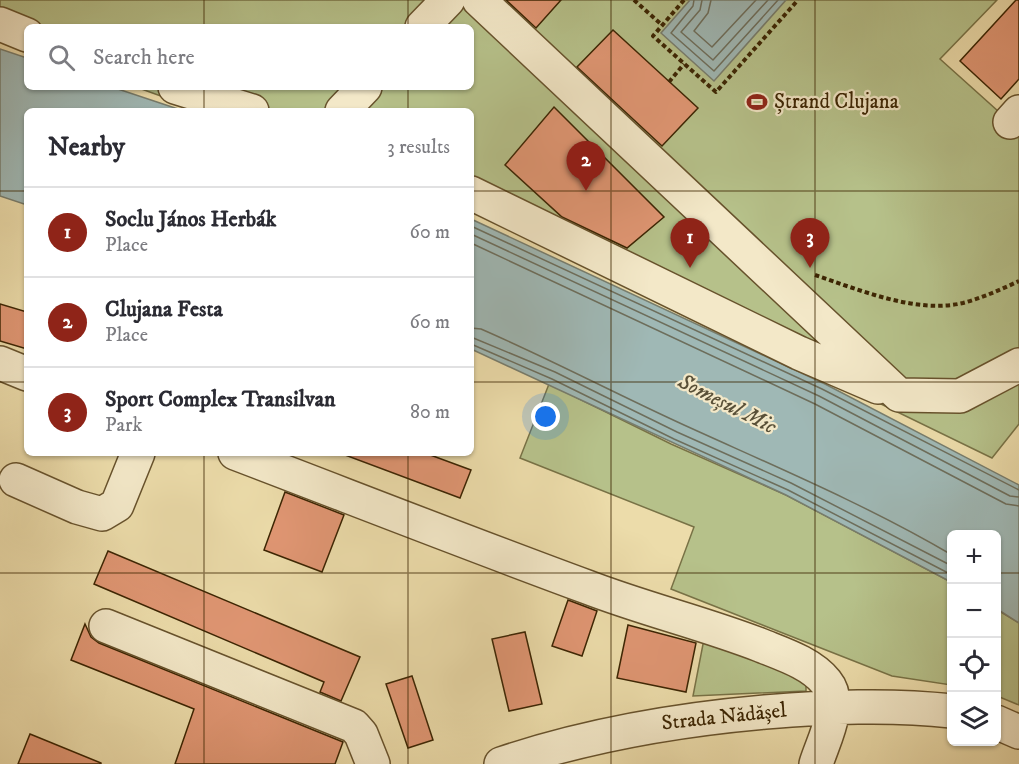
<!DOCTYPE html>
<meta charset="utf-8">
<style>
:root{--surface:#fff;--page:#f7f7f7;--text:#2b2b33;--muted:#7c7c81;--line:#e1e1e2;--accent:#8f2418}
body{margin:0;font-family:"IM FELL DW Pica",serif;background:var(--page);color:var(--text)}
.controls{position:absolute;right:18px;bottom:18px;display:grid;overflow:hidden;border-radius:9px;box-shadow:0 2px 4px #0004}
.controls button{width:54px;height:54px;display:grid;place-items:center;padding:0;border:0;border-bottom:2px solid var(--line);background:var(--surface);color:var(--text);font:30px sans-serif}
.you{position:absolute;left:546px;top:417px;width:21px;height:21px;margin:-15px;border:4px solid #fff;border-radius:50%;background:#1a73e8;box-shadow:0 0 0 9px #1a73e833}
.badge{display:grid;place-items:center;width:39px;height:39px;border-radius:50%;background:var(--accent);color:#fff;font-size:20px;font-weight:700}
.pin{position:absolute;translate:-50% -50px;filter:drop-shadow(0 2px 3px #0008)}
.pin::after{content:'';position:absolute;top:32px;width:21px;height:18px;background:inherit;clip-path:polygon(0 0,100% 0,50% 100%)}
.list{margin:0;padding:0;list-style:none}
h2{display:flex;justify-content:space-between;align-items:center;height:78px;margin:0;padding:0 24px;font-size:26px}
h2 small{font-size:20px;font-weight:400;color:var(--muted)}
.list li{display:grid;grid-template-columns:39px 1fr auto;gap:18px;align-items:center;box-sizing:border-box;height:90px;padding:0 24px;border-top:2px solid var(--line)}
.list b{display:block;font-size:22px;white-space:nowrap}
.list p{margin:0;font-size:20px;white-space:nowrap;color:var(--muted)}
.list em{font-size:20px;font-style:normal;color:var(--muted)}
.icon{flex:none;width:33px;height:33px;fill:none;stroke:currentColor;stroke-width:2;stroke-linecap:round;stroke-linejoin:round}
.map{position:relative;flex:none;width:1019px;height:764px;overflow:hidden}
.search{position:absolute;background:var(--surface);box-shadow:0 2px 4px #0004;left:24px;top:24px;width:450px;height:66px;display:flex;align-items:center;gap:15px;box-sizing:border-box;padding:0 21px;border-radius:9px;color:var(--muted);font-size:22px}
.panel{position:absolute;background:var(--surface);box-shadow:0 2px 4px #0004;left:24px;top:108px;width:450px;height:348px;border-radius:9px}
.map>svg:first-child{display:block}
.green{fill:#b6c18a;stroke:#787246;stroke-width:1.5}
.water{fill:#9fb8b5;stroke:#777d6d;stroke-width:1.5}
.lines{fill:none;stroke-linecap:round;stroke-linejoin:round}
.shore{stroke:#6d6e5c;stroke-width:1.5}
.building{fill:#e09673;stroke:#3b2402;stroke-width:1.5}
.minor-casing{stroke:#67522c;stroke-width:36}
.path{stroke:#3b2402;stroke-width:4;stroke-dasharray:4.5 3;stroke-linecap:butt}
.minor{stroke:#f3e8c8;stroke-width:33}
.grid{fill:none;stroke:#3b2402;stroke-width:1.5;stroke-opacity:0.55}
.labels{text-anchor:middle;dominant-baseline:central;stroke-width:4.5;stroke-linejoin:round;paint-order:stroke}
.poi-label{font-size:21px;fill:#3b2402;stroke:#f3e8c8;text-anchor:start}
.street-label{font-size:21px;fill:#3b2402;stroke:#f3e8c8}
.water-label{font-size:22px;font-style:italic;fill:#595038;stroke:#f3e8c8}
</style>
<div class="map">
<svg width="1019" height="764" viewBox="0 0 1019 764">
<rect width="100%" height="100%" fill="#ecdcaa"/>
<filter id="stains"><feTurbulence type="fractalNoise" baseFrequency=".00333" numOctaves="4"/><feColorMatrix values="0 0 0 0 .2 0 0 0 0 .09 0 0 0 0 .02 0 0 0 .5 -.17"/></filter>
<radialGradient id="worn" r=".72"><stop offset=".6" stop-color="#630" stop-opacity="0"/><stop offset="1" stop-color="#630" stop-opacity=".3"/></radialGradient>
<path class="green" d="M0 0H997L940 59 1019 130V424L992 458 700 316 471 209V111H202L136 87H471V27H27L0 37Z
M549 384 671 444 786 495 951 582V685L892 676 671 589 694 527 520 458Z
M996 609 1019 623V705L997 696Z
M704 639 750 654 806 682V691L693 696Z"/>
<path class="water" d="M690 0H786L714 81 661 33Z
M0 49 27 58V87H112L184 111H27V205L0 196Z
M471 219 825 384 1019 485V623L997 609 996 534H952L951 582 786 495 471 349Z"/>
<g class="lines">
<path class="shore" d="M694 0 693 6 671 33 714 71 778 0
M702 0 700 10 681 32 713 60 768 0
M711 0 708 13 694 31 712 47 756 0
M471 226 822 389 1019 490
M471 234 819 396 1010 496 1019 497
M471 243 815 404 1006 504 1019 506
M471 328 481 329C550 359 616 394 684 425 774 466 867 505 952 555
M471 337 555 372 677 432 791 483 952 566
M471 344 552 379 674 439 788 490 952 575"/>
</g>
<path class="building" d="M506 0H561L536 28Z
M1016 0H1019V79L1001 99 960 61Z
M613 30 698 108 662 146 577 67Z
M554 107 664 217 627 248 562 217 505 165Z
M0 304 27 312V349L0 341Z
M345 453H425L471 470 460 498 345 455Z
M285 492 344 515 322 572 264 550Z
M108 551 360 657 341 701 320 692 324 682 94 584Z
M568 600 597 611 582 656 552 646Z
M85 624 91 637 99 643 343 742 335 764H175L194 709 71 660Z
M628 625 696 643 686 692 617 678Z
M525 632 542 704 509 711 492 639Z
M412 676 433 740 408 748 386 684Z
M30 734 101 763V764H18Z"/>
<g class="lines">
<g class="minor-casing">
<path id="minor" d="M479 0 899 395 960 396 1019 365
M0 24 27 35
M422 27 448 0
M175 87 252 111
M342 111 365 87
M1010 122 1019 112
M471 193 799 353 878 387
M0 363 27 374
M235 453C353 498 470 544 587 587 644 609 703 623 760 645 782 654 811 663 826 682 844 704 823 741 816 764
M16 480 77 507 102 514 117 505 138 453
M106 626 354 726 361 734 373 764
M996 722 1019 732
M501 764C587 735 674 720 765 712 827 707 889 704 952 711"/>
</g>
<path class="path" d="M634 0 662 25
M684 0 653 36 716 92 798 0
M669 82 684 64
M815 275C860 290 916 314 963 303 982 298 1002 289 1019 281"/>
<use href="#minor" class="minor"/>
</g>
<path class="grid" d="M204 0V27M408 0V27M611 0V764M815 0V764M204 87V111M408 87V111M0 191H27M471 191H1019M0 382H27M471 382H1019M204 453V764M408 453V764M0 573H952M996 573H1019"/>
<defs>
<g id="stadium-bare" transform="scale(1.62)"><path d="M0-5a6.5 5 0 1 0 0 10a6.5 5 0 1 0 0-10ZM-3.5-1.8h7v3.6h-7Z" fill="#8f2418" stroke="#f3e8c8" stroke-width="2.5" paint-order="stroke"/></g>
</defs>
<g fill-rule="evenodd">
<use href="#stadium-bare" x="757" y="102"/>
</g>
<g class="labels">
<g class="poi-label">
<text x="774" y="102">Ștrand Clujana</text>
</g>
<g class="street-label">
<text transform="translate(724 717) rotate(-6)">Strada Nădășel</text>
</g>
<g class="water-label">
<text transform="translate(727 404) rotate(27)">Someșul Mic</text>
</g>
</g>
<rect width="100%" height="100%" filter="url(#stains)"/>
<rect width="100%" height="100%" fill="url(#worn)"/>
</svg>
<div class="controls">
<button>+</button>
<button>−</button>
<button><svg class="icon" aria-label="locate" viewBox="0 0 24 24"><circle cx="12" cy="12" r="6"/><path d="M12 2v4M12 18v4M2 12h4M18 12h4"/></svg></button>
<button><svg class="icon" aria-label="layers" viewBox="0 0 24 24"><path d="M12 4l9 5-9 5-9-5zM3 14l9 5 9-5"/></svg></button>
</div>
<div class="you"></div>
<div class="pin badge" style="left:690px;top:268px">1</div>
<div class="pin badge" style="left:586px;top:191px">2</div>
<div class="pin badge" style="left:810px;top:268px">3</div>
<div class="search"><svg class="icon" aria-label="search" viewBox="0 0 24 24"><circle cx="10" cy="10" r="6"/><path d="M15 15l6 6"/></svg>Search here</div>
<section class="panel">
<h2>Nearby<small>3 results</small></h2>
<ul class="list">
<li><span class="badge">1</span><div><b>Soclu János Herbák</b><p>Place</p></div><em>60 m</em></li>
<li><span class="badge">2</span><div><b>Clujana Festa</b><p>Place</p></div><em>60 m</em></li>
<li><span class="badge">3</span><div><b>Sport Complex Transilvan</b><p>Park</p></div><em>80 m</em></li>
</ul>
</section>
</div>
